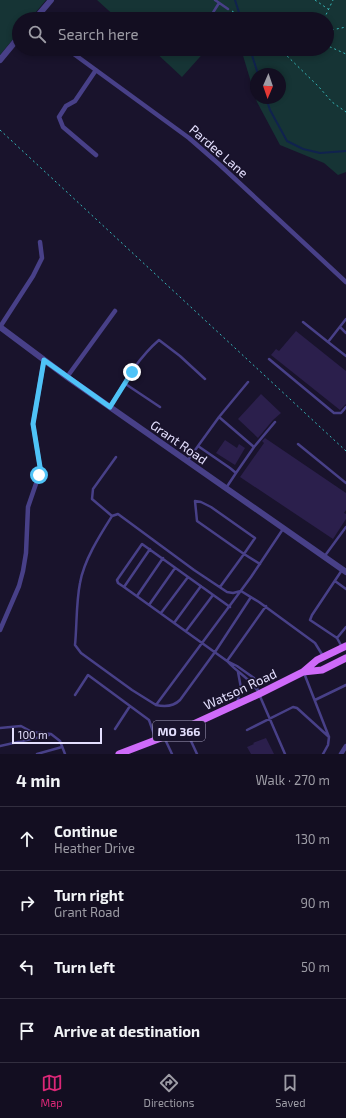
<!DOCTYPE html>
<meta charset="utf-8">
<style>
:root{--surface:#130e21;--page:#201c2e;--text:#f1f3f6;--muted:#9d9ca5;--line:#322e3f;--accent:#db2777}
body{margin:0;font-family:"Exo 2",sans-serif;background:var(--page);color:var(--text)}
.compass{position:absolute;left:250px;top:68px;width:36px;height:36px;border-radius:50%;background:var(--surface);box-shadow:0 2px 6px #0003;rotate:182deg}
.scale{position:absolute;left:12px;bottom:10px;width:90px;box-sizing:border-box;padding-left:4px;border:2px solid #e4dffe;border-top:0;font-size:11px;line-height:14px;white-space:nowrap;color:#e4dffe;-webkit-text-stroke:3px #19132c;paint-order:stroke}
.stop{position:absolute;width:12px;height:12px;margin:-9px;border:3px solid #4fc3f7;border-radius:50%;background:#fff}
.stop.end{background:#4fc3f7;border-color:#fff;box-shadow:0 1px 4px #0008}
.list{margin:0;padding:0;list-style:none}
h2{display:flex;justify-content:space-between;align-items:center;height:52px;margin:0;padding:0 16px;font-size:17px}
h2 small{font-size:13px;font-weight:400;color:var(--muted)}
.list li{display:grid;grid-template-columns:26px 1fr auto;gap:12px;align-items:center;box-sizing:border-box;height:64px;padding:0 16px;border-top:1px solid var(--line)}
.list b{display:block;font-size:15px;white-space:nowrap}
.list p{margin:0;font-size:13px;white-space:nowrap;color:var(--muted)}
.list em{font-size:13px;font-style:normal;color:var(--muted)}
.icon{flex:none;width:22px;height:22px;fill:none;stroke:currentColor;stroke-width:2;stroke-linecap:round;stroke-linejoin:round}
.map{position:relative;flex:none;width:346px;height:754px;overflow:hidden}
.search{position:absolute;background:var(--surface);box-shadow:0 2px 6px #0003;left:12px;right:12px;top:12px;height:44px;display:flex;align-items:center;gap:10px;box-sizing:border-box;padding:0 14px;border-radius:22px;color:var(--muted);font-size:15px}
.sheet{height:308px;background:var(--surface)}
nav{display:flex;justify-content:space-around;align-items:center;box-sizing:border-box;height:56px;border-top:1px solid var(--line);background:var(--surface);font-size:11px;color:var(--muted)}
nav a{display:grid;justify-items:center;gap:2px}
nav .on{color:var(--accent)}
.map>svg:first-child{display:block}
.green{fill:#163435;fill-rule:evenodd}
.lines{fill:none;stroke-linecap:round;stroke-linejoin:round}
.stream{stroke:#10224e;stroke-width:2}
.building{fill:#2b1f4c}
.path{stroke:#36b9ba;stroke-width:1;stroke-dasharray:2 3;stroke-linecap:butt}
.service{stroke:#484088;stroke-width:2.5}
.minor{stroke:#484088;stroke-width:4.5}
.tertiary{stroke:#484088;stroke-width:6}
.primary{stroke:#ce6af9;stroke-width:7}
.route{stroke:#4fc3f7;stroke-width:5}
.labels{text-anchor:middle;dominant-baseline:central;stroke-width:3.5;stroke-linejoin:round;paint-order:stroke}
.shield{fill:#19132c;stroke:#a7a2bf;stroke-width:1}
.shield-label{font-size:12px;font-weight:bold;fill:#e4dffe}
.street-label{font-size:13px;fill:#e4dffe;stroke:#19132c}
</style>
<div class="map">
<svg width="346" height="754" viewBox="0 0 346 754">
<rect width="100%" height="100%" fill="#19132c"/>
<path class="green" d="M0 0H46L30 19H19V32L0 55Z
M97 0H346V172L338 175 324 163 280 145 257 102 241 49H327V19H118ZM256 74H280V98H256Z
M152 49H207L182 77Z"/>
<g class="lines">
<path class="stream" d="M235 0 241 19
M250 49 258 74
M266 98 270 110 287 141 303 149 320 153 346 151"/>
</g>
<path class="building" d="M296 331 346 371V404L340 410 271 355 276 349 279 351Z
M261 394 281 413 273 420 258 438 238 419Z
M265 438 346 493V510L344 513 346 514V519L333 539 240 477 264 443 262 441Z
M225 440 237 448 239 444 245 448 235 465 216 453Z
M266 738 274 754H251L247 747 254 744 253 743Z"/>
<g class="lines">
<path class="path" d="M315 0 328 9
M232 11 245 19
M324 19 333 0
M327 31 346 27
M327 43 328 46 346 54
M280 49 319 87 332 102 346 112
M0 130 346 451"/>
<path class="service" d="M215 0 228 9
M209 19 219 3
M303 322 328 342 346 319
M340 327 346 333
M328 342 346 356
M269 359 334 413H341L346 407
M248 382 219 417 254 447
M124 383 160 407
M110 406C124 383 138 358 159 340L180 356 205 379
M298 444 346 483
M198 446 219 417
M116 457 93 489 92 499 112 516C100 535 84 560 80 583 76 603 77 625 75 645L81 653 132 690 156 705 251 577 283 529
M188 460 198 446 230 468 236 473 226 488
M236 473 254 447 275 422
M195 501 201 502 211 507 255 538 244 554 197 521Z
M112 516 118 514 194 570 227 592 233 593 241 591 259 602 315 643 323 656
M324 557 346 527
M335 581 346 589
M124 587 150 549
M220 587 244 554 260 564
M137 596 163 558
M149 605 175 568
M230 607 142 544 117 580 118 583 124 587 227 661 237 666 254 678 259 694 285 754
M161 613 188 577
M174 623 201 586
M186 631 213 595
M337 638 346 627
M342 647 337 638 310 620 312 615 342 570
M227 661 266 606
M228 662C237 672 249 678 257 690
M304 673 329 737 328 745 323 754
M75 695 88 675 149 720 156 740
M315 700 346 685
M237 703 241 688 238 672
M156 705C165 707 173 707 180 700L215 652 251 597
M0 728 21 726 32 732 51 734 60 741 65 754
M185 728 197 754
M115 729 130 706
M247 730 293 707 297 708 329 737
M164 737 172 754
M0 746 49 735
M37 754 62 747"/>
<path class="minor" d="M67 49 189 138 220 165 346 282
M96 70 75 101 66 106 59 117 63 127 96 155
M0 327 33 276 42 258 40 242
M67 377 115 311
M0 630 19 586 23 571 26 553 28 507 39 475 40 467 33 424 44 360
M341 754 346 746"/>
<path class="tertiary" d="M35 19 51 0
M0 60 19 37
M0 327 67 377 346 572"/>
<path class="primary" d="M303 672 322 670 346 658
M119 754 174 733 259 694 303 672 317 660 346 646"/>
</g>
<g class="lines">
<path class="route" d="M39 475 40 467 33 424 44 360 110 407 132 372"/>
</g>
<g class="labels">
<rect class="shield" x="153" y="721" width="52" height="20" rx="3"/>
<g class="shield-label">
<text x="179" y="731">MO 366</text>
</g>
<g class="street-label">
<text transform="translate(219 151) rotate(41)">Pardee Lane</text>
<text transform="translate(179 442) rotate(35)">Grant Road</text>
<text transform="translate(240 689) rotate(-25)">Watson Road</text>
</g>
</g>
</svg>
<svg class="compass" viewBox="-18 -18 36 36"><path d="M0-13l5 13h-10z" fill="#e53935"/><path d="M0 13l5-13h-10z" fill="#9d9ca5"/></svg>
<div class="scale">100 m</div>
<div class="stop" style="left:39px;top:475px"></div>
<div class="stop end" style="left:132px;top:372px"></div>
<div class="search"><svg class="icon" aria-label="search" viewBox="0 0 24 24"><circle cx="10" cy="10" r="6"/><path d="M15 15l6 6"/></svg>Search here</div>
</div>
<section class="sheet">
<h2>4 min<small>Walk · 270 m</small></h2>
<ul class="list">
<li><svg class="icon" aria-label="ahead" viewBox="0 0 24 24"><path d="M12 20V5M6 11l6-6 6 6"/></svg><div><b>Continue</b><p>Heather Drive</p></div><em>130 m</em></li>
<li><svg class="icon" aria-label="right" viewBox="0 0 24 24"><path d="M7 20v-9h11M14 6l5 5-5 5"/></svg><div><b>Turn right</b><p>Grant Road</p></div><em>90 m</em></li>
<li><svg class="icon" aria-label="left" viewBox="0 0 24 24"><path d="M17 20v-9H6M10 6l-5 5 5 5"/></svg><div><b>Turn left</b></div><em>50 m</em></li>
<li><svg class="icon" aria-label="arrive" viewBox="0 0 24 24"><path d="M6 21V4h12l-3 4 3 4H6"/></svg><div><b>Arrive at destination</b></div></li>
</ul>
</section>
<nav>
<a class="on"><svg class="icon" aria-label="map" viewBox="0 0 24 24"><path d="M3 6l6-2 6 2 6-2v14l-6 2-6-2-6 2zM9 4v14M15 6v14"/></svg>Map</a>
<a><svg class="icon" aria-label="directions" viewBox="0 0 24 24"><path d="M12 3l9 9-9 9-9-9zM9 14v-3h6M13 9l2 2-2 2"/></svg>Directions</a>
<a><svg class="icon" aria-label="saved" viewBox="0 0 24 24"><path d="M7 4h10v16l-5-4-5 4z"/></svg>Saved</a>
</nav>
